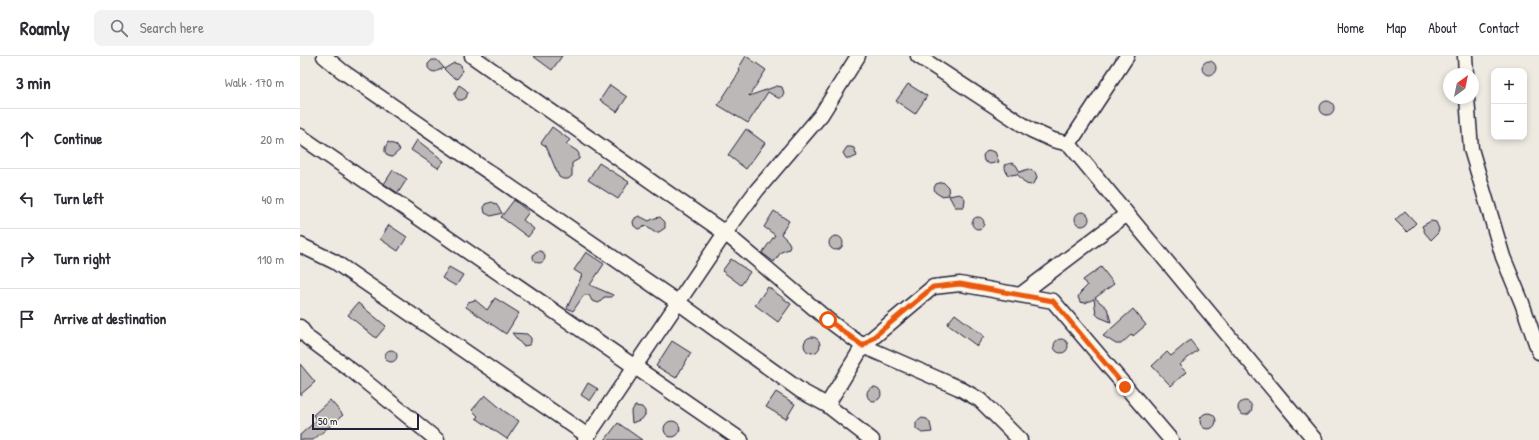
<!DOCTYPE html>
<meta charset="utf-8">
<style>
:root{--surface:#fff;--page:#f2f2f3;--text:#2b2b33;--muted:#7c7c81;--line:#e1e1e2}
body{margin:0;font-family:"Patrick Hand",sans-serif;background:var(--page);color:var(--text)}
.controls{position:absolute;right:12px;top:12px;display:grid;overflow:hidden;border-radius:8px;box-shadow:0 2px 6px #0003}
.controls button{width:36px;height:36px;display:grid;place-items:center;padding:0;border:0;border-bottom:1px solid var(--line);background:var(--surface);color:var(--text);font:20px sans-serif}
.compass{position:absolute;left:1143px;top:12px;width:36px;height:36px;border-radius:50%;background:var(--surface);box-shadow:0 2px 6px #0003;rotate:33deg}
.scale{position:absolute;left:12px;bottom:10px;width:107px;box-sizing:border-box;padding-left:4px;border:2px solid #22223b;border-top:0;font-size:11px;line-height:14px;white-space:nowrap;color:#22223b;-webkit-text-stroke:3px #fbf7ec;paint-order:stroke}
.stop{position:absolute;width:12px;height:12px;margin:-9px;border:3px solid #ea580c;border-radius:50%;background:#fff}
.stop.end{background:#ea580c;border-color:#fff;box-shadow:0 1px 4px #0008}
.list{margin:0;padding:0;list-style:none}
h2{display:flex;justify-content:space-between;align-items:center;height:52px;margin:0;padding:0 16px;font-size:17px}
h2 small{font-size:13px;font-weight:400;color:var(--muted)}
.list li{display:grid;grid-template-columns:26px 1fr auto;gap:12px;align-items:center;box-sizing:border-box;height:60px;padding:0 16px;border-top:1px solid var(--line)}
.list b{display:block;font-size:15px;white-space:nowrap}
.list em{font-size:13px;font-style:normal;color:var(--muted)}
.icon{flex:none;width:22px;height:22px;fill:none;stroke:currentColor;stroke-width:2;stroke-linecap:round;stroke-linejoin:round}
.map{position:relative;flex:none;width:1239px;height:384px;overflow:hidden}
header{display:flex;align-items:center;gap:24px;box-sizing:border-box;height:56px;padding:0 20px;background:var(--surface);border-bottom:1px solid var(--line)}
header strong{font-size:19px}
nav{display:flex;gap:22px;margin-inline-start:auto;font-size:14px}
.search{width:280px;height:36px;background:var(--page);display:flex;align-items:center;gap:10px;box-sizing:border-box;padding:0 14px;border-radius:8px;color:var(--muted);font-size:15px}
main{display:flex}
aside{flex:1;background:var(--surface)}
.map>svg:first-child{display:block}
.building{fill:#bcb8b8;stroke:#22223b}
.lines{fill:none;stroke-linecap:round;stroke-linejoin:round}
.minor-casing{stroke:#22223b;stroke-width:17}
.minor{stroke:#fbf7ec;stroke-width:14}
.route{stroke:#ea580c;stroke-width:5}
</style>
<header>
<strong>Roamly</strong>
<div class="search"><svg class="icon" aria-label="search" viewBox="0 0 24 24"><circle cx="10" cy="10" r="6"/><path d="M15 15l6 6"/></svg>Search here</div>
<nav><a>Home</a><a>Map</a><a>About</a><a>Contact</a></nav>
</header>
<main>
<aside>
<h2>3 min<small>Walk · 170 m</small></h2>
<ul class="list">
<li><svg class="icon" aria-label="ahead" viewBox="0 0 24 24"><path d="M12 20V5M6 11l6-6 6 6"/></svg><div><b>Continue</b></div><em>20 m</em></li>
<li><svg class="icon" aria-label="left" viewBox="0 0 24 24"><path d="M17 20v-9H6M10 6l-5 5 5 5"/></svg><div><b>Turn left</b></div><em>40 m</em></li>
<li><svg class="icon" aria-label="right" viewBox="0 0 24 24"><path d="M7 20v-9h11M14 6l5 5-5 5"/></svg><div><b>Turn right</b></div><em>110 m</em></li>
<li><svg class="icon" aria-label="arrive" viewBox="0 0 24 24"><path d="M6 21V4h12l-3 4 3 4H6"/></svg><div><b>Arrive at destination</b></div></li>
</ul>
</aside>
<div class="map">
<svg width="1239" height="384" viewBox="0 0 1239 384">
<rect width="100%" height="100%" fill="#eeeae2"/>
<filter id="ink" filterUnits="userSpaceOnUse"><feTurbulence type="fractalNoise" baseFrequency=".025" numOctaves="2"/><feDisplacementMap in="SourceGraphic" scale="8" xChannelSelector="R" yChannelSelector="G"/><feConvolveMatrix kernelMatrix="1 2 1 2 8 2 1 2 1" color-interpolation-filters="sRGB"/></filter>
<g filter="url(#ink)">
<path class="building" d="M233 0H262L252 14Z
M446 0 466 14 449 40 477 30 482 31 484 37 481 42H478L468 36 448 67 418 49 440 15 438 13Z
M132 4H137L144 12 135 16 131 15 128 12V8Z
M902 12a7 7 0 1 1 14 0a7 7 0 1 1-14 0Z
M154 7 161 9 162 14 161 18 157 23 151 20 144 13Z
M608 28 627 40 615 58 596 45Z
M159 29 165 33 168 36 166 42 162 44H158L155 40V36Z
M310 29 327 41 317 56 300 44Z
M1020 52a7 7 0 1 1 14 0a7 7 0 1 1-14 0Z
M252 71 270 84 266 88 277 95 279 98V103L272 107V120L268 123H263L259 121 246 90 241 87Z
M446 73 465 87 446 113 428 99Z
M117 84 144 105 138 112 111 94Z
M88 86 96 89 100 94 92 101 88 100 85 96V92Z
M547 91H551L554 92 557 100 550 103 546 102 543 97Z
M688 94 695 96 699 106 690 108 684 105 683 99Z
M299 107 329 126 318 143 288 124Z
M712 107 716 109 720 116 728 113 735 116 737 121 735 126 731 129 726 128 717 118 711 119 707 118 704 109Z
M93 114 107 123 98 137 84 128Z
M643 126 648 131 649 139 641 140 635 136 634 132 636 128Z
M659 138 663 140 665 143 664 151H655L649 140Z
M214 144 229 156 223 164 234 173 228 181 201 161Z
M192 146 196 148 202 157 191 160 185 157 184 152 185 148Z
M474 155 489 165 481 178 488 185 490 189 489 193 481 196 474 206 462 197 475 179 464 171Z
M1105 155 1116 167 1107 176 1095 164Z
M775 163a7 7 0 1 1 14 0a7 7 0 1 1-14 0Z
M339 160 349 165 355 162 360 161 365 166V172L359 176H354L346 170 338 173 334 170 333 166 335 162Z
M672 167a6 6 0 1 1 12 0a6 6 0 1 1-12 0Z
M1131 165 1136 166 1139 173 1138 177 1131 184 1125 177 1122 170Z
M89 169 107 181 98 195 80 183Z
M529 187a7 7 0 1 1 14 0a7 7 0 1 1-14 0Z
M233 201a6 6 0 1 1 12 0a6 6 0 1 1-12 0Z
M286 196 304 208 290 229 313 239 312 241H304L302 244 299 247 292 245 289 239H284L273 255 267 252 282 219 274 214Z
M431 203 450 216 441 229 422 215Z
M149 211 163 219 156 230 142 222Z
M801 211 814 228 795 242 807 252 811 266 799 261 796 258 794 243 785 247 780 246 778 241 780 237 787 230 783 224Z
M468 231 491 248 478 266 455 249Z
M195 242 219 257 206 278 166 251 168 246 175 244 187 254Z
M58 247 86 270 76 282 48 259Z
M833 253 846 269 833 280 832 278 821 288H816L803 280Z
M655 258 684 280 677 290 647 268Z
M212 277 227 278 231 282V286L229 289 223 290Z
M504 289a8 8 0 1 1 16 0a8 8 0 1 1-16 0Z
M754 290a7 7 0 1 1 14 0a7 7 0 1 1-14 0Z
M890 284 898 294 879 309 886 316 871 330 852 310 867 296 871 300Z
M372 285 391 297 376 322 356 310Z
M85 300a6 6 0 1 1 12 0a6 6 0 1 1-12 0Z
M0 308 15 326 0 339Z
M288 327 298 333 290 345 281 339Z
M567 338a7 7 0 1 1 14 0a7 7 0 1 1-14 0Z
M476 336 495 348 486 363 466 351Z
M185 339 204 355 219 365 207 383 176 362 178 360 172 354Z
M30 344 43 359 13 384H0V379L17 364 13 359Z
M938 352a7 7 0 1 1 14 0a7 7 0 1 1-14 0Z
M335 350 342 351 345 355V359L342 363 332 367 331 356Z
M900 365a8 8 0 1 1 16 0a8 8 0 1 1-16 0Z
M622 362 627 363 630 367 632 376 622 377 616 373V366Z
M364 373a8 8 0 1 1 16 0a8 8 0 1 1-16 0Z
M318 367 342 384H305Z"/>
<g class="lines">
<g class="minor-casing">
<path id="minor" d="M24 0 42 15 379 247 501 335 527 349 572 384
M172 0 425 177 528 264 563 290 659 332 680 344 720 384
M618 0 731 74 753 84 769 88 1015 384
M1165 0 1166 18
M1167 42 1171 93 1203 201 1222 247 1239 296
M0 80 441 384
M769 88 827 0
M0 189 35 206 288 380
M720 239 827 158
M0 271 8 282 55 317 137 384
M527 349 563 290 633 231 660 228 753 245 871 384
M285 384 425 177 457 134 521 59 558 0"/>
</g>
<use href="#minor" class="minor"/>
</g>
</g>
<g class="lines" filter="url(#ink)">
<path class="route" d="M528 264 563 290 633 231 660 228 753 245 825 331"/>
</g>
</svg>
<div class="controls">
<button>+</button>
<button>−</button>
</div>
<svg class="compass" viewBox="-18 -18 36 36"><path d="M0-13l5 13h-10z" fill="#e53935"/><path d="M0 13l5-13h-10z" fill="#7c7c81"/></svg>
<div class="scale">50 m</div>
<div class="stop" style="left:528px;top:264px"></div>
<div class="stop end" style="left:825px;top:331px"></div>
</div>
</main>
